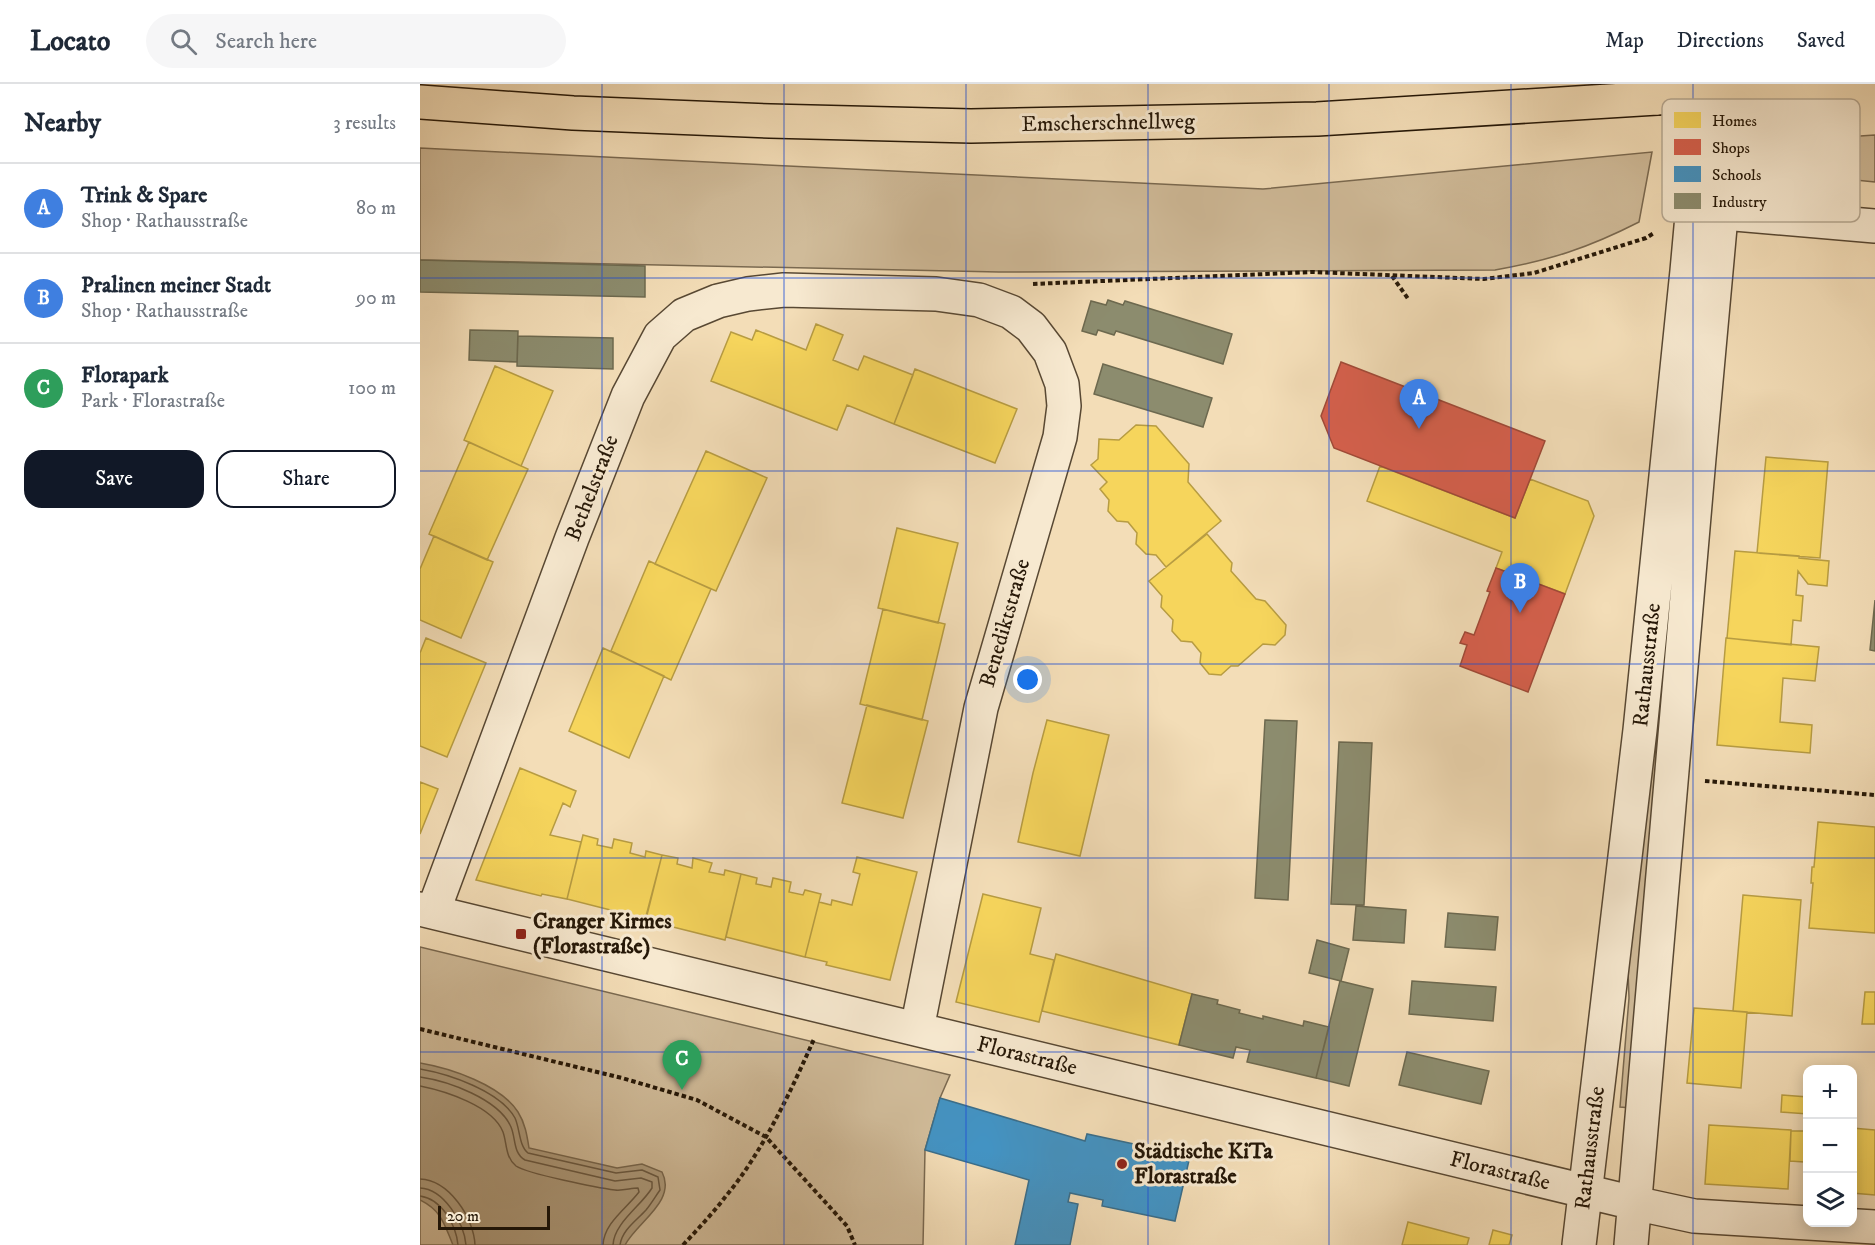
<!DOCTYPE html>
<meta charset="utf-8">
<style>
:root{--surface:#fff;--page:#f6f6f7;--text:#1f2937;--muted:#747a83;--line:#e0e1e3;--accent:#111827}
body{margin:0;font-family:"IM FELL DW Pica",serif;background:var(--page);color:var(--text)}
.controls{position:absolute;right:18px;bottom:18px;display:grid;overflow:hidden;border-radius:12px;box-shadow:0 3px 15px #0003}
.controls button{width:54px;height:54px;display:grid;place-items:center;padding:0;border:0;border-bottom:2px solid var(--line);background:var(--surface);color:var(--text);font:30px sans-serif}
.scale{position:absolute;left:18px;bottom:15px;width:112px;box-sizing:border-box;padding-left:6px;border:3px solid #251707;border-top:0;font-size:16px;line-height:21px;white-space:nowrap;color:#251707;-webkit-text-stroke:4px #f7e9d0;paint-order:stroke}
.you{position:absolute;left:608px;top:596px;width:21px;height:21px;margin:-15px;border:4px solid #fff;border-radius:50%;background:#1a73e8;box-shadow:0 0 0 9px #1a73e833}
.badge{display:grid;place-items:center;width:39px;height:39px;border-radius:50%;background:var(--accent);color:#fff;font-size:20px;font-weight:700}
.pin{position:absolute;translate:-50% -50px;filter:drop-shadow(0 2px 3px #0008)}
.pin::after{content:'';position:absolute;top:32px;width:21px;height:18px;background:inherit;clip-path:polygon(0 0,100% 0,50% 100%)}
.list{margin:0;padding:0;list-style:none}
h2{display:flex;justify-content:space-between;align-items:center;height:78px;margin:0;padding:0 24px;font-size:26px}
h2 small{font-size:20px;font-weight:400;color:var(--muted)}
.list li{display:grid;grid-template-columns:39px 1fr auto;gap:18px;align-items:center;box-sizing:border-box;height:90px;padding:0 24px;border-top:2px solid var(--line)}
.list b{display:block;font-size:22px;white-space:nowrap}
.list p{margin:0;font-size:20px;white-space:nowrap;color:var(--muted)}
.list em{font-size:20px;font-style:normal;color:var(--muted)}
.actions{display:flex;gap:12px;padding:18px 24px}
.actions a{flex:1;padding:14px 0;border:2px solid var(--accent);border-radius:18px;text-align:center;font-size:21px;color:var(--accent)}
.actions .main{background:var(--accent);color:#fff}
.icon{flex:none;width:33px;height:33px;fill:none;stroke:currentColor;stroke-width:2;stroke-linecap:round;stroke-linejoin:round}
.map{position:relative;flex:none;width:1455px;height:1161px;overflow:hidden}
header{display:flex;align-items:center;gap:36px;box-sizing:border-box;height:84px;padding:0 30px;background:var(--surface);border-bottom:2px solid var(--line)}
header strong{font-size:28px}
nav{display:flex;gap:33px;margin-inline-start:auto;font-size:21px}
.search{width:420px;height:54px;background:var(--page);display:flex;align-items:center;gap:15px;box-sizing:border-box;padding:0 21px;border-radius:33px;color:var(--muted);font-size:22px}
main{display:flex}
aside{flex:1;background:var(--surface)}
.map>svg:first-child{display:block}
.green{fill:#d0bb99;stroke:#7a6950;stroke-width:1.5}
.water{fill:#ad9a7b;stroke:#77664d;stroke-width:1.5}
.homes{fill:#f6d55c;stroke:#b79c42;stroke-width:1.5}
.shops{fill:#d6604d;stroke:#a14a38;stroke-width:1.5}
.schools{fill:#4393c3;stroke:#3a6e8b;stroke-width:1.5}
.industry{fill:#8c8c6e;stroke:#6d694f;stroke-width:1.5}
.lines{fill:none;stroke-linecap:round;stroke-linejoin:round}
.shore{stroke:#695841;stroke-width:1.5}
.minor-casing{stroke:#584833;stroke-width:36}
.highway-casing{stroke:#251707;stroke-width:36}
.path{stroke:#251707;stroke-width:4;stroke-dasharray:4.5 3;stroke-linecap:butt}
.minor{stroke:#f7e9d0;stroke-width:33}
.highway{stroke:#f3ddb7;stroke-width:33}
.highway-bridge-casing{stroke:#251707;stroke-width:36;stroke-linecap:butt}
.highway-bridge{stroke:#f3ddb7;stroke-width:33}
.grid{fill:none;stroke:#1d4ed8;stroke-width:1.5;stroke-opacity:0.55}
.poi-dot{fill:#8f2418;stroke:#f7e9d0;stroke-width:2}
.labels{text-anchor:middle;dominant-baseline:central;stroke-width:6;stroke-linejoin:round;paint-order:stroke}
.street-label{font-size:22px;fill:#251707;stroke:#f7e9d0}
.poi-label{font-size:22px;font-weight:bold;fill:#251707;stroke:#f7e9d0;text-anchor:start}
.key{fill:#f7e9d0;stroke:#b8aa94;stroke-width:1.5}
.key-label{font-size:16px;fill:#251707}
</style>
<header>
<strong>Locato</strong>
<div class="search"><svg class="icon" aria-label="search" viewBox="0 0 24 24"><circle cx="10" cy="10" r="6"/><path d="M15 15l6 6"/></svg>Search here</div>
<nav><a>Map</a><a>Directions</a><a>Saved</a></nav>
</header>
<main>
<aside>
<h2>Nearby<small>3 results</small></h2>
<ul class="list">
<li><span class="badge" style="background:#3f7fe0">A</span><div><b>Trink &amp; Spare</b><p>Shop · Rathausstraße</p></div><em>80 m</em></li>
<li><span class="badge" style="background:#3f7fe0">B</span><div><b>Pralinen meiner Stadt</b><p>Shop · Rathausstraße</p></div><em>90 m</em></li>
<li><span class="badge" style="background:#2e9e5b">C</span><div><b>Florapark</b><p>Park · Florastraße</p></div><em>100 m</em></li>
</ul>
<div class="actions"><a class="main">Save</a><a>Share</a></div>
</aside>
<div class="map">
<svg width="1455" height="1161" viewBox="0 0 1455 1161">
<rect width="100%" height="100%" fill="#f3ddb7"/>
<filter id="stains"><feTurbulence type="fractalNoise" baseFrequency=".00333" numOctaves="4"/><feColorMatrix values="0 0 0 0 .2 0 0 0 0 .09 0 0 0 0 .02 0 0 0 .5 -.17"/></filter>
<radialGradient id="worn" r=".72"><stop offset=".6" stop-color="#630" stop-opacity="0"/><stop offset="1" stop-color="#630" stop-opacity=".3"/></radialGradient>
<path class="green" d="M1455 51V98L1355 88 1348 79 1351 58Z
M0 64 843 105 1232 68 1219 138C1168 164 1131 176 1075 186L579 188 0 176Z
M1276 195 1211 1024 1200 1023 1209 914 1207 861Z
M0 863 530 991 520 1014 505 1066 503 1161H0Z"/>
<path class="water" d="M0 979C30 984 81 1001 98 1028 105 1039 107 1051 109 1064L197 1084 222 1080 242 1088C257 1117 217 1138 205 1161H33C24 1140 22 1127 0 1116Z"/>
<path class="homes" d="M396 240 423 251 413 276 438 286 444 272 493 291 474 340 427 321 417 346 291 297 311 248 332 256 336 246 386 266Z
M75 282 133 307 101 382 44 356Z
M495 285 597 325 575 379 474 340Z
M716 341 736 342 769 380 768 398 801 437 746 483 736 471 726 470 716 460 717 449 708 438 697 437 688 427 689 416 680 405 687 398 671 381 678 375 679 355 699 356Z
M49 358 108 385 67 476 9 450Z
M286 367 347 394 296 507 235 480Z
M1346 373 1408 378 1400 474 1337 469Z
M960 382 1095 434 1110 395 1168 417 1174 432 1145 510 1076 484 1082 468 947 417Z
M477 444 538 459 518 539 458 524Z
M787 450 812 479 811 487 836 515 845 517 866 541 865 551 855 561 843 560 818 582H811L801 591 789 590 780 579 781 569 772 558 761 557 752 547 753 536 741 523 742 512 729 497Z
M14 452 73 478 41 554 0 536V485Z
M1315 467 1379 472V474L1409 477 1407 502 1388 500 1378 487 1376 511 1383 512 1381 537 1373 536 1371 561 1307 554Z
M229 477 291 505 251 596 191 567Z
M463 525 525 540 502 636 440 620Z
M6 554 66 579 27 673 0 662V569Z
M1306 554 1399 563 1395 597 1363 594 1360 638 1392 641 1390 669 1297 661Z
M183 564 244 592 209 674 149 647Z
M447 621 508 637 483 734 422 719Z
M627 636 689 651 660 772 598 758 613 689Z
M100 684 156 707 150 723 143 719 130 751 161 758 147 815 122 810 121 812 56 796Z
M0 698 18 705 0 750Z
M1398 738 1455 743V849L1389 844 1393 799H1391L1392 783H1394Z
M163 751 178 755 177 761 192 764 194 755 212 759 210 769 225 773 226 767 242 771 226 835 147 815Z
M242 771 258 774 257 780 272 784 273 774 292 779 289 788 304 791 305 786 321 790 305 856 225 836Z
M437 773 497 788 470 896 406 881 407 878 385 873 399 818 411 821 412 816 432 821 440 790 433 788Z
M321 790 337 794 336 800 351 803 353 794 371 798 369 808 383 811 385 806 401 810 385 873 306 853Z
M563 810 621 824 610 870 634 876 619 938 536 918Z
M1323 811 1381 816 1372 932 1313 927Z
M636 870 772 910 759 961 622 927Z
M1445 908H1455V940H1442Z
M1274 924 1327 928 1321 1004 1267 999Z
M1362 1011 1388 1013V1030L1361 1028Z
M1289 1041 1371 1046 1368 1105 1285 1100Z
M1432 1044 1455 1046V1111L1432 1109Z
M1371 1047H1386L1384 1078 1370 1077Z
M988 1138 1049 1154 1047 1161H982Z
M1073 1146 1092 1151 1089 1161H1069Z"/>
<path class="shops" d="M921 278 1125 357 1095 434 914 364 901 332Z
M1076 484 1145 510 1108 608 1040 582 1047 561 1040 559 1045 548 1054 551 1070 508 1067 507Z"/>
<path class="schools" d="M520 1014 665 1057 667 1050 770 1072 755 1137 682 1122 683 1116 650 1109 648 1118 658 1120 650 1161H595L609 1096 505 1066Z"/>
<path class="industry" d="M0 176 225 182V213L0 208Z
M688 216 703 221 705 217 812 250 803 280 696 247 694 251 678 246 676 251 662 247 671 217 686 221Z
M50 246 98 247 97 278 49 276Z
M98 252 193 254V285L97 282Z
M683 280 792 314 783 343 674 310Z
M1455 516V567L1450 566Z
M845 636 877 637 868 816 835 814Z
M919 658 952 659 944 821 911 820Z
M936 822 986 826 984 859 933 856Z
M1028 829 1078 833 1075 866 1025 863Z
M897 856 929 865 921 897 889 889Z
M920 897 953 905 929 1002 896 994Z
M992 897 1076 903 1073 937 989 930Z
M772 910 798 916 797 920 820 926 819 929 843 935V932L883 942 884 937 909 943 896 994 827 978 830 966 816 963 813 974 759 961Z
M987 968 1069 987 1061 1020 979 1001Z"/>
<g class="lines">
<path class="shore" d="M0 985C29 990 80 1007 95 1034 100 1045 99 1062 108 1069L196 1089 222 1086 238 1093 240 1106C235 1113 231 1120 226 1126 216 1137 202 1146 200 1161
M0 993C28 997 79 1015 91 1043 96 1055 93 1069 105 1076L195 1097 221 1094 232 1098V1104C221 1122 194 1139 193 1161
M0 1002C25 1007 73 1022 83 1048 87 1059 85 1073 96 1082 108 1090 179 1104 195 1106 203 1107 211 1104 218 1104L219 1108C206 1125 184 1139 183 1161
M0 1095C29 1096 54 1134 55 1161
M0 1104C24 1105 44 1139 46 1161
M0 1112C22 1115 36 1141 38 1161"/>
<g class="minor-casing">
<path id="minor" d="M1280 127 1455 142
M0 825 1214 1119 1274 1132 1455 1143
M13 828 152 454 208 312 240 252 264 231 298 217 328 210 364 206 516 210 559 216 591 228 611 243 630 268 642 300 644 322 640 353 561 624 497 945
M1159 1161 1220 646 1267 187 1284 0
M1211 1161 1279 374 1313 0"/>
</g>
<g class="highway-casing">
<path id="highway" d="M0 18 153 29 350 37 551 42 897 35 1237 14"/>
</g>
<path class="path" d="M972 192 989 216
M613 200 892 188 1064 195 1114 189 1226 154 1234 149
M1285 697 1455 711
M0 945 202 994 277 1016 346 1053 427 1142 435 1161
M263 1161C278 1145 293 1129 306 1112 342 1069 371 1007 394 955"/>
<use href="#minor" class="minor"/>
<use href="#highway" class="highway"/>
<g class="highway-bridge-casing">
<path id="highway-bridge" d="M1237 14 1356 2"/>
</g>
<use href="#highway-bridge" class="highway-bridge"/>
</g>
<path class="grid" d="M182 0V1161M364 0V1161M546 0V1161M728 0V1161M909 0V1161M1091 0V1161M1273 0V1161M0 194H1455M0 387H1455M0 580H1455M0 774H1455M0 968H1455"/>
<g class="poi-dot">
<rect x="95" y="844" width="12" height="12" rx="3"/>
<circle cx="702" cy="1080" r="6"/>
</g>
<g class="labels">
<g class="street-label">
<text transform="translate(688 39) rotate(-1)">Emscherschnellweg</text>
<text transform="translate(172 404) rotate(-69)">Bethelstraße</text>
<text transform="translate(585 539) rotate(-74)">Benediktstraße</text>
<text transform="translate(1227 581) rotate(-84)">Rathausstraße</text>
<text transform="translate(607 972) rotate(14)">Florastraße</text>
<text transform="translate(1170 1064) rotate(-83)">Rathausstraße</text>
<text transform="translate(1080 1087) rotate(14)">Florastraße</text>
</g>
<g class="poi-label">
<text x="113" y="837">Cranger Kirmes<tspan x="113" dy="25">(Florastraße)</tspan></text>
<text x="714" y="1067">Städtische KiTa<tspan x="714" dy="25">Florastraße</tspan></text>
</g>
</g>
<rect x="1242" y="15" width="198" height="123" rx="9" class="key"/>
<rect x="1254" y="28" width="27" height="16" fill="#f6d55c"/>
<rect x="1254" y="55" width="27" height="16" fill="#d6604d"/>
<rect x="1254" y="82" width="27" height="16" fill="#4393c3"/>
<rect x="1254" y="109" width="27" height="16" fill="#8c8c6e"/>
<g class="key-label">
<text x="1292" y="42">Homes</text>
<text x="1292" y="69">Shops</text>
<text x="1292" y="96">Schools</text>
<text x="1292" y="123">Industry</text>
</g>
<rect width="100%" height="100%" filter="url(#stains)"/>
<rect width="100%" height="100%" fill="url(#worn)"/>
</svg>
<div class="controls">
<button>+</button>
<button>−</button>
<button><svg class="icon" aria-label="layers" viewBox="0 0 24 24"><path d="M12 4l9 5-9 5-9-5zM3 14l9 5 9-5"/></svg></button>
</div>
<div class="scale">20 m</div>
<div class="you"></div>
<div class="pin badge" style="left:999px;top:345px;background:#3f7fe0">A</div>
<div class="pin badge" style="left:1100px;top:529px;background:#3f7fe0">B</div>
<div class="pin badge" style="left:262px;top:1006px;background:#2e9e5b">C</div>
</div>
</main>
